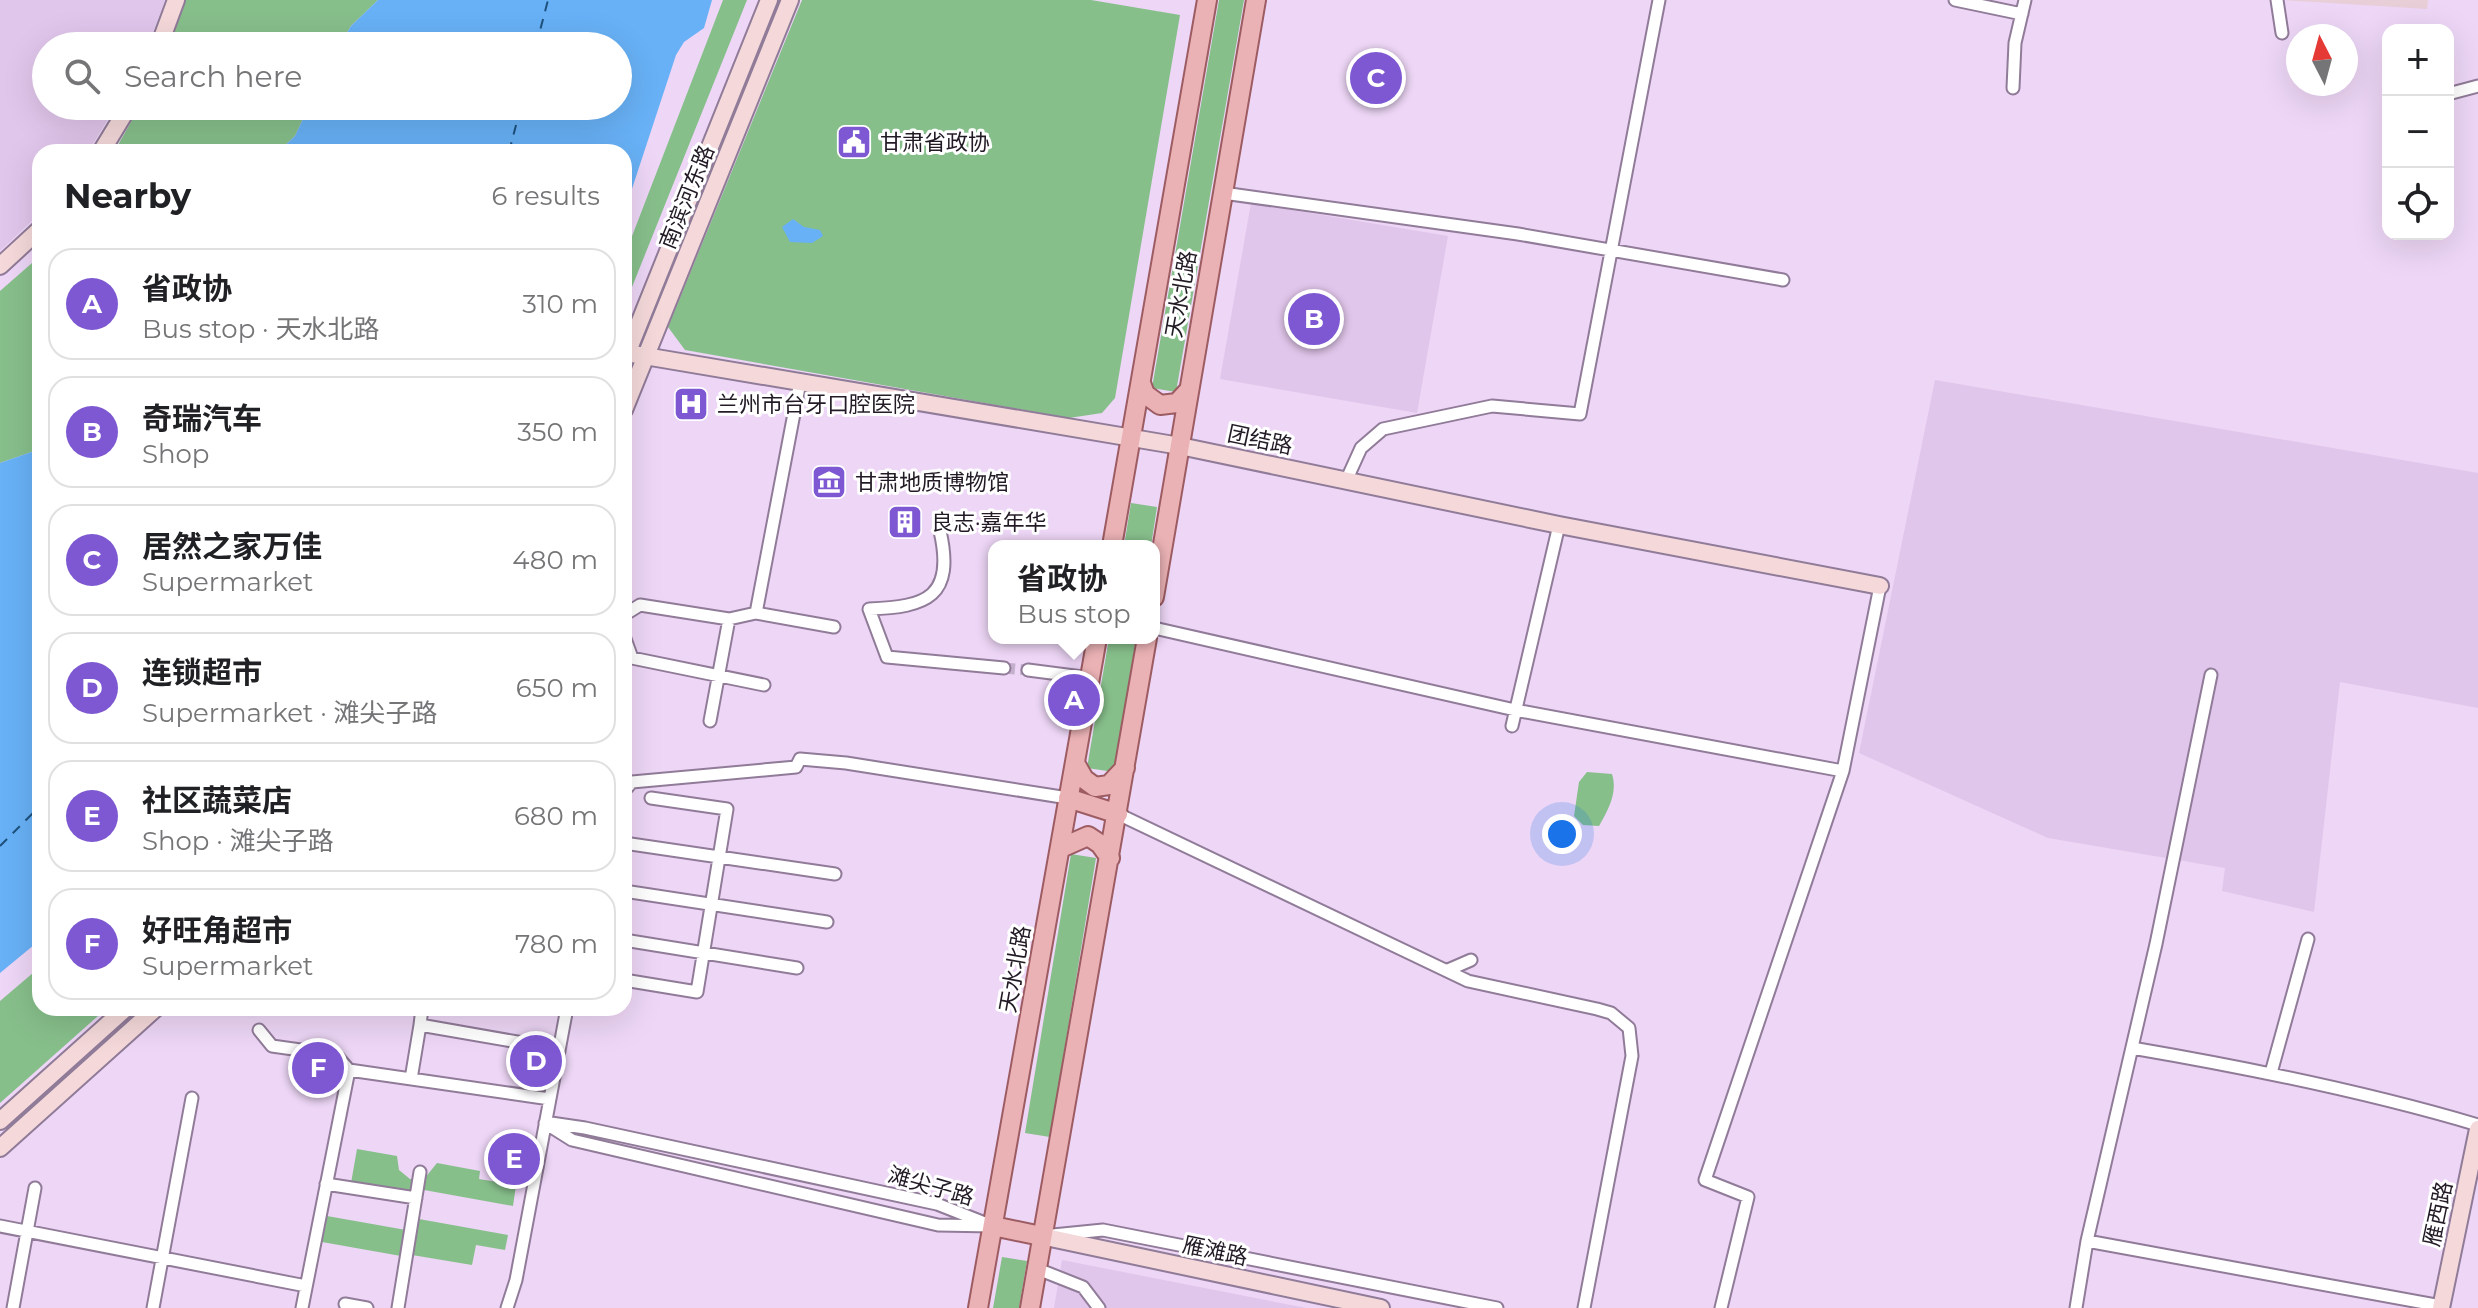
<!DOCTYPE html>
<meta charset="utf-8">
<style>
:root{--surface:#fff;--page:#f6f6f6;--text:#202124;--muted:#757577;--line:#e0e0e0;--accent:#7d58d2}
body{margin:0;font-family:Montserrat,"Noto Sans SC",sans-serif;background:var(--page);color:var(--text)}
.controls{position:absolute;right:24px;top:24px;display:grid;overflow:hidden;border-radius:16px;box-shadow:0 8px 32px #0002}
.controls button{width:72px;height:72px;display:grid;place-items:center;padding:0;border:0;border-bottom:2px solid var(--line);background:var(--surface);color:var(--text);font:40px sans-serif}
.compass{position:absolute;left:2286px;top:24px;width:72px;height:72px;border-radius:50%;background:var(--surface);box-shadow:0 8px 32px #0002;rotate:354deg}
.you{position:absolute;left:1562px;top:834px;width:28px;height:28px;margin:-20px;border:6px solid #fff;border-radius:50%;background:#1a73e8;box-shadow:0 0 0 12px #1a73e833}
.badge{display:grid;place-items:center;width:52px;height:52px;border-radius:50%;background:var(--accent);color:#fff;font-size:26px;font-weight:700}
.pin{position:absolute;translate:-50% -50%;border:4px solid #fff;box-shadow:0 2px 8px #0006}
.popup{position:absolute;left:988px;top:540px;width:172px;height:104px;box-sizing:border-box;display:grid;place-content:center;border-radius:16px;background:var(--surface);filter:drop-shadow(0 2px 6px #0005);font-size:26px;white-space:nowrap;color:var(--muted)}
.popup b{font-size:30px;color:var(--text)}
.popup::after{content:'';position:absolute;left:50%;top:100%;margin-left:-16px;border:16px solid transparent;border-top-color:var(--surface)}
.list{margin:0;padding:0;list-style:none}
h2{display:flex;justify-content:space-between;align-items:center;height:104px;margin:0;padding:0 32px;font-size:34px}
h2 small{font-size:26px;font-weight:400;color:var(--muted)}
.list li{display:grid;grid-template-columns:52px 1fr auto;gap:24px;align-items:center;box-sizing:border-box;height:112px;margin:0 16px 16px;padding:0 16px;border:2px solid var(--line);border-radius:24px}
.list b{display:block;font-size:30px;white-space:nowrap}
.list p{margin:0;font-size:26px;white-space:nowrap;color:var(--muted)}
.list em{font-size:26px;font-style:normal;color:var(--muted)}
.icon{flex:none;width:44px;height:44px;fill:none;stroke:currentColor;stroke-width:2;stroke-linecap:round;stroke-linejoin:round}
.map{position:relative;flex:none;width:2478px;height:1308px;overflow:hidden}
.search{position:absolute;background:var(--surface);box-shadow:0 8px 32px #0002;left:32px;top:32px;width:600px;height:88px;display:flex;align-items:center;gap:20px;box-sizing:border-box;padding:0 28px;border-radius:44px;color:var(--muted);font-size:30px}
.panel{position:absolute;background:var(--surface);box-shadow:0 8px 32px #0002;left:32px;top:144px;width:600px;height:872px;border-radius:24px}
.map>svg:first-child{display:block}
.built{fill:#e1c6eb}
.education{fill:#e8ced6}
.green{fill:#87bf8b}
.water{fill:#68b1f6}
.lines{fill:none;stroke-linecap:round;stroke-linejoin:round}
.ferry{stroke:#1e517e;stroke-width:2;stroke-dasharray:10 8;stroke-linecap:butt}
.street-tunnel{stroke:#c4b0cc;stroke-width:11;stroke-dasharray:11 5.5;stroke-linecap:butt}
.street-casing{stroke:#907b98;stroke-width:15}
.secondary-casing{stroke:#907b98;stroke-width:20}
.primary-casing{stroke:#9c5c62;stroke-width:22}
.street{stroke:#fff;stroke-width:11}
.secondary{stroke:#f5d9da;stroke-width:16}
.primary{stroke:#ebb2b5;stroke-width:18}
.labels{text-anchor:middle;dominant-baseline:central;stroke-width:6;stroke-linejoin:round;paint-order:stroke}
.poi-label{font-size:22px;fill:#221a25;stroke:#fff;text-anchor:start}
.street-label{font-size:22px;fill:#221a25;stroke:#fff}
</style>
<div class="map">
<svg width="2478" height="1308" viewBox="0 0 2478 1308">
<rect width="100%" height="100%" fill="#edd6f6"/>
<path class="built" d="M0 0H165L148 46H46V106H116L88 152H40V213L0 251Z
M1251 203 1448 236 1417 413 1220 379Z
M1935 380 2478 473V708L2340 682 2314 912 2222 891 2225 868 2048 838 1859 753Z
M1062 1260 1306 1308H1054Z"/>
<path class="education" d="M2283 0H2428L2427 9Z"/>
<path class="green" d="M184 0H378L351 26 339 46H165Z
M723 0H747L624 307V257Z
M802 0H1091L1180 15 1115 398 1102 413 1069 418 685 350 668 327Z
M1219 0H1244L1176 392 1152 388Z
M140 106H309L295 136 278 152H114Z
M40 256V449L0 463V291Z
M1131 503 1157 507 1151 546H1124Z
M1109 638H1136L1114 772 1087 768Z
M1587 772 1612 774C1618 793 1608 810 1599 826L1583 825 1574 816 1579 782Z
M1071 854 1096 858 1050 1137 1025 1133Z
M40 967V1008H107L0 1103V1001Z
M357 1149 397 1156 399 1170 410 1179H424L437 1163 480 1171 479 1179 516 1185 513 1206 413 1188 411 1193 351 1183Z
M327 1216 406 1230 401 1256 322 1242Z
M419 1219 508 1235 505 1250 476 1245 472 1265 412 1255Z
M1002 1257 1027 1261 1019 1308H993Z"/>
<path class="water" d="M378 0H712L704 28 684 42 676 55 624 213V152H278L295 136 309 106H618V46H339L351 26Z
M793 219 804 227 820 230 823 236 812 243 790 242 782 227Z
M40 449V940L0 973V463Z"/>
<g class="lines">
<path class="ferry" d="M536 46 548 0
M509 152 521 106
M0 846 40 806"/>
<path class="street-tunnel" d="M1004 668 1028 670"/>
<g class="street-casing">
<path id="street" d="M1955 0 2022 14
M2277 0 2282 33
M2013 88 2015 43 2025 0
M2448 94 2478 86
M1223 193 1518 234 1783 280
M1346 481 1361 448 1383 429 1492 406 1580 414 1659 0
M940 531C955 597 927 607 869 609L887 657 1004 668
M756 613 834 627
M624 615 640 605 729 619 756 613 800 382
M1154 628 1515 710 1843 771
M624 636 632 658 764 685
M1028 670 1090 678
M710 721 729 619
M1512 726 1559 525
M624 791 632 782 796 767 800 759 846 763 1068 798
M1118 814 1468 981 1597 1009 1611 1013 1629 1028 1632 1056 1584 1308
M624 843 835 874
M624 891 827 922
M624 940 797 968
M1448 970 1471 960
M624 980 697 992 727 809 651 798
M420 1025 422 1008
M259 1030 272 1046 336 1055 349 1070
M2132 1048C2249 1068 2364 1091 2478 1125
M2271 1073 2308 939
M411 1079 420 1025 523 1043
M545 1123 572 1140 938 1225 993 1226
M551 1123 585 1128 937 1204 985 1223
M326 1184 416 1198
M0 1226 306 1286
M1053 1235 1103 1230 1497 1308
M2087 1241 2441 1306
M1035 1268 1083 1287 1099 1308
M345 1304 367 1308
M13 1308 35 1188
M153 1308 192 1098
M302 1308 349 1070 550 1099
M398 1308 420 1172
M507 1308 516 1280 567 1008
M1721 1308 1748 1197 1705 1180 1843 771 1880 586
M2076 1308 2087 1241 2156 944 2211 675"/>
</g>
<g class="secondary-casing">
<path id="secondary" d="M159 46 176 0
M101 152 129 106
M0 266 40 229
M627 353 1180 446 1559 525 1880 586
M624 361 769 0
M624 410 790 0
M0 1121 126 1008
M0 1148 156 1008
M1041 1236 1381 1308
M2441 1308 2478 1129"/>
</g>
<g class="primary-casing">
<path id="primary" d="M1141 383 1145 394 1160 405 1177 403 1189 390
M1112 546 1207 0
M1154 597 1256 0
M1075 763 1084 779 1095 787 1109 785 1125 768
M1068 798 1118 814
M1061 848 1088 836 1100 844 1110 858
M993 1226 1041 1236
M978 1308 1097 638
M1030 1308 1147 638"/>
</g>
<use href="#street" class="street"/>
<use href="#secondary" class="secondary"/>
<use href="#primary" class="primary"/>
</g>
<defs>
<g id="civic-square" transform="scale(1.8)"><rect x="-9" y="-9" width="18" height="18" rx="4" fill="#7d58d2" stroke="#fff"/><path d="M-.6-6.5H3V-4.5H.6V-3L4-1V1h2V6H-6V1h2V-1L-.6-3ZM-1.2 2.5V6h2.4V2.5Z" fill="#fff"/></g>
<g id="hospital-square" transform="scale(1.8)"><rect x="-9" y="-9" width="18" height="18" rx="4" fill="#7d58d2" stroke="#fff"/><path d="M-5-5h3v3.5h4V-5h3V5h-3V1.5h-4V5h-3Z" fill="#fff"/></g>
<g id="museum-square" transform="scale(1.8)"><rect x="-9" y="-9" width="18" height="18" rx="4" fill="#7d58d2" stroke="#fff"/><path d="M0-6L6-3V-2H-6V-3ZM-5-1h2V3h-2ZM-1-1h2V3h-2ZM3-1h2V3H3ZM-6 4H6V6H-6Z" fill="#fff"/></g>
<g id="building-square" transform="scale(1.8)"><rect x="-9" y="-9" width="18" height="18" rx="4" fill="#7d58d2" stroke="#fff"/><path d="M-4-6H4V6H1V3H-1V6H-4ZM-2.5-4.3h1.7v1.8h-1.7ZM.8-4.3h1.7v1.8H.8ZM-2.5-1h1.7V.8h-1.7ZM.8-1h1.7V.8H.8Z" fill="#fff"/></g>
</defs>
<g fill-rule="evenodd">
<use href="#civic-square" x="854" y="142"/>
<use href="#hospital-square" x="691" y="404"/>
<use href="#museum-square" x="829" y="482"/>
<use href="#building-square" x="905" y="522"/>
</g>
<g class="labels">
<g class="poi-label">
<text x="880" y="142">甘肃省政协</text>
<text x="717" y="404">兰州市台牙口腔医院</text>
<text x="855" y="482">甘肃地质博物馆</text>
<text x="931" y="522">良志·嘉年华</text>
</g>
<g class="street-label">
<text transform="translate(687 197) rotate(-68)">南滨河东路</text>
<text transform="translate(1181 294) rotate(-80)">天水北路</text>
<text transform="translate(1260 440) rotate(12)">团结路</text>
<text transform="translate(1015 969) rotate(-80)">天水北路</text>
<text transform="translate(931 1186) rotate(16)">滩尖子路</text>
<text transform="translate(2438 1214) rotate(-78)">雁西路</text>
<text transform="translate(1215 1251) rotate(12)">雁滩路</text>
</g>
</g>
</svg>
<div class="controls">
<button>+</button>
<button>−</button>
<button><svg class="icon" aria-label="locate" viewBox="0 0 24 24"><circle cx="12" cy="12" r="6"/><path d="M12 2v4M12 18v4M2 12h4M18 12h4"/></svg></button>
</div>
<svg class="compass" viewBox="-18 -18 36 36"><path d="M0-13l5 13h-10z" fill="#e53935"/><path d="M0 13l5-13h-10z" fill="#757577"/></svg>
<div class="you"></div>
<div class="pin badge" style="left:1074px;top:700px">A</div>
<div class="popup"><b>省政协</b>Bus stop</div>
<div class="pin badge" style="left:1314px;top:319px">B</div>
<div class="pin badge" style="left:1376px;top:78px">C</div>
<div class="pin badge" style="left:536px;top:1061px">D</div>
<div class="pin badge" style="left:514px;top:1159px">E</div>
<div class="pin badge" style="left:318px;top:1068px">F</div>
<div class="search"><svg class="icon" aria-label="search" viewBox="0 0 24 24"><circle cx="10" cy="10" r="6"/><path d="M15 15l6 6"/></svg>Search here</div>
<section class="panel">
<h2>Nearby<small>6 results</small></h2>
<ul class="list">
<li><span class="badge">A</span><div><b>省政协</b><p>Bus stop · 天水北路</p></div><em>310 m</em></li>
<li><span class="badge">B</span><div><b>奇瑞汽车</b><p>Shop</p></div><em>350 m</em></li>
<li><span class="badge">C</span><div><b>居然之家万佳</b><p>Supermarket</p></div><em>480 m</em></li>
<li><span class="badge">D</span><div><b>连锁超市</b><p>Supermarket · 滩尖子路</p></div><em>650 m</em></li>
<li><span class="badge">E</span><div><b>社区蔬菜店</b><p>Shop · 滩尖子路</p></div><em>680 m</em></li>
<li><span class="badge">F</span><div><b>好旺角超市</b><p>Supermarket</p></div><em>780 m</em></li>
</ul>
</section>
</div>
